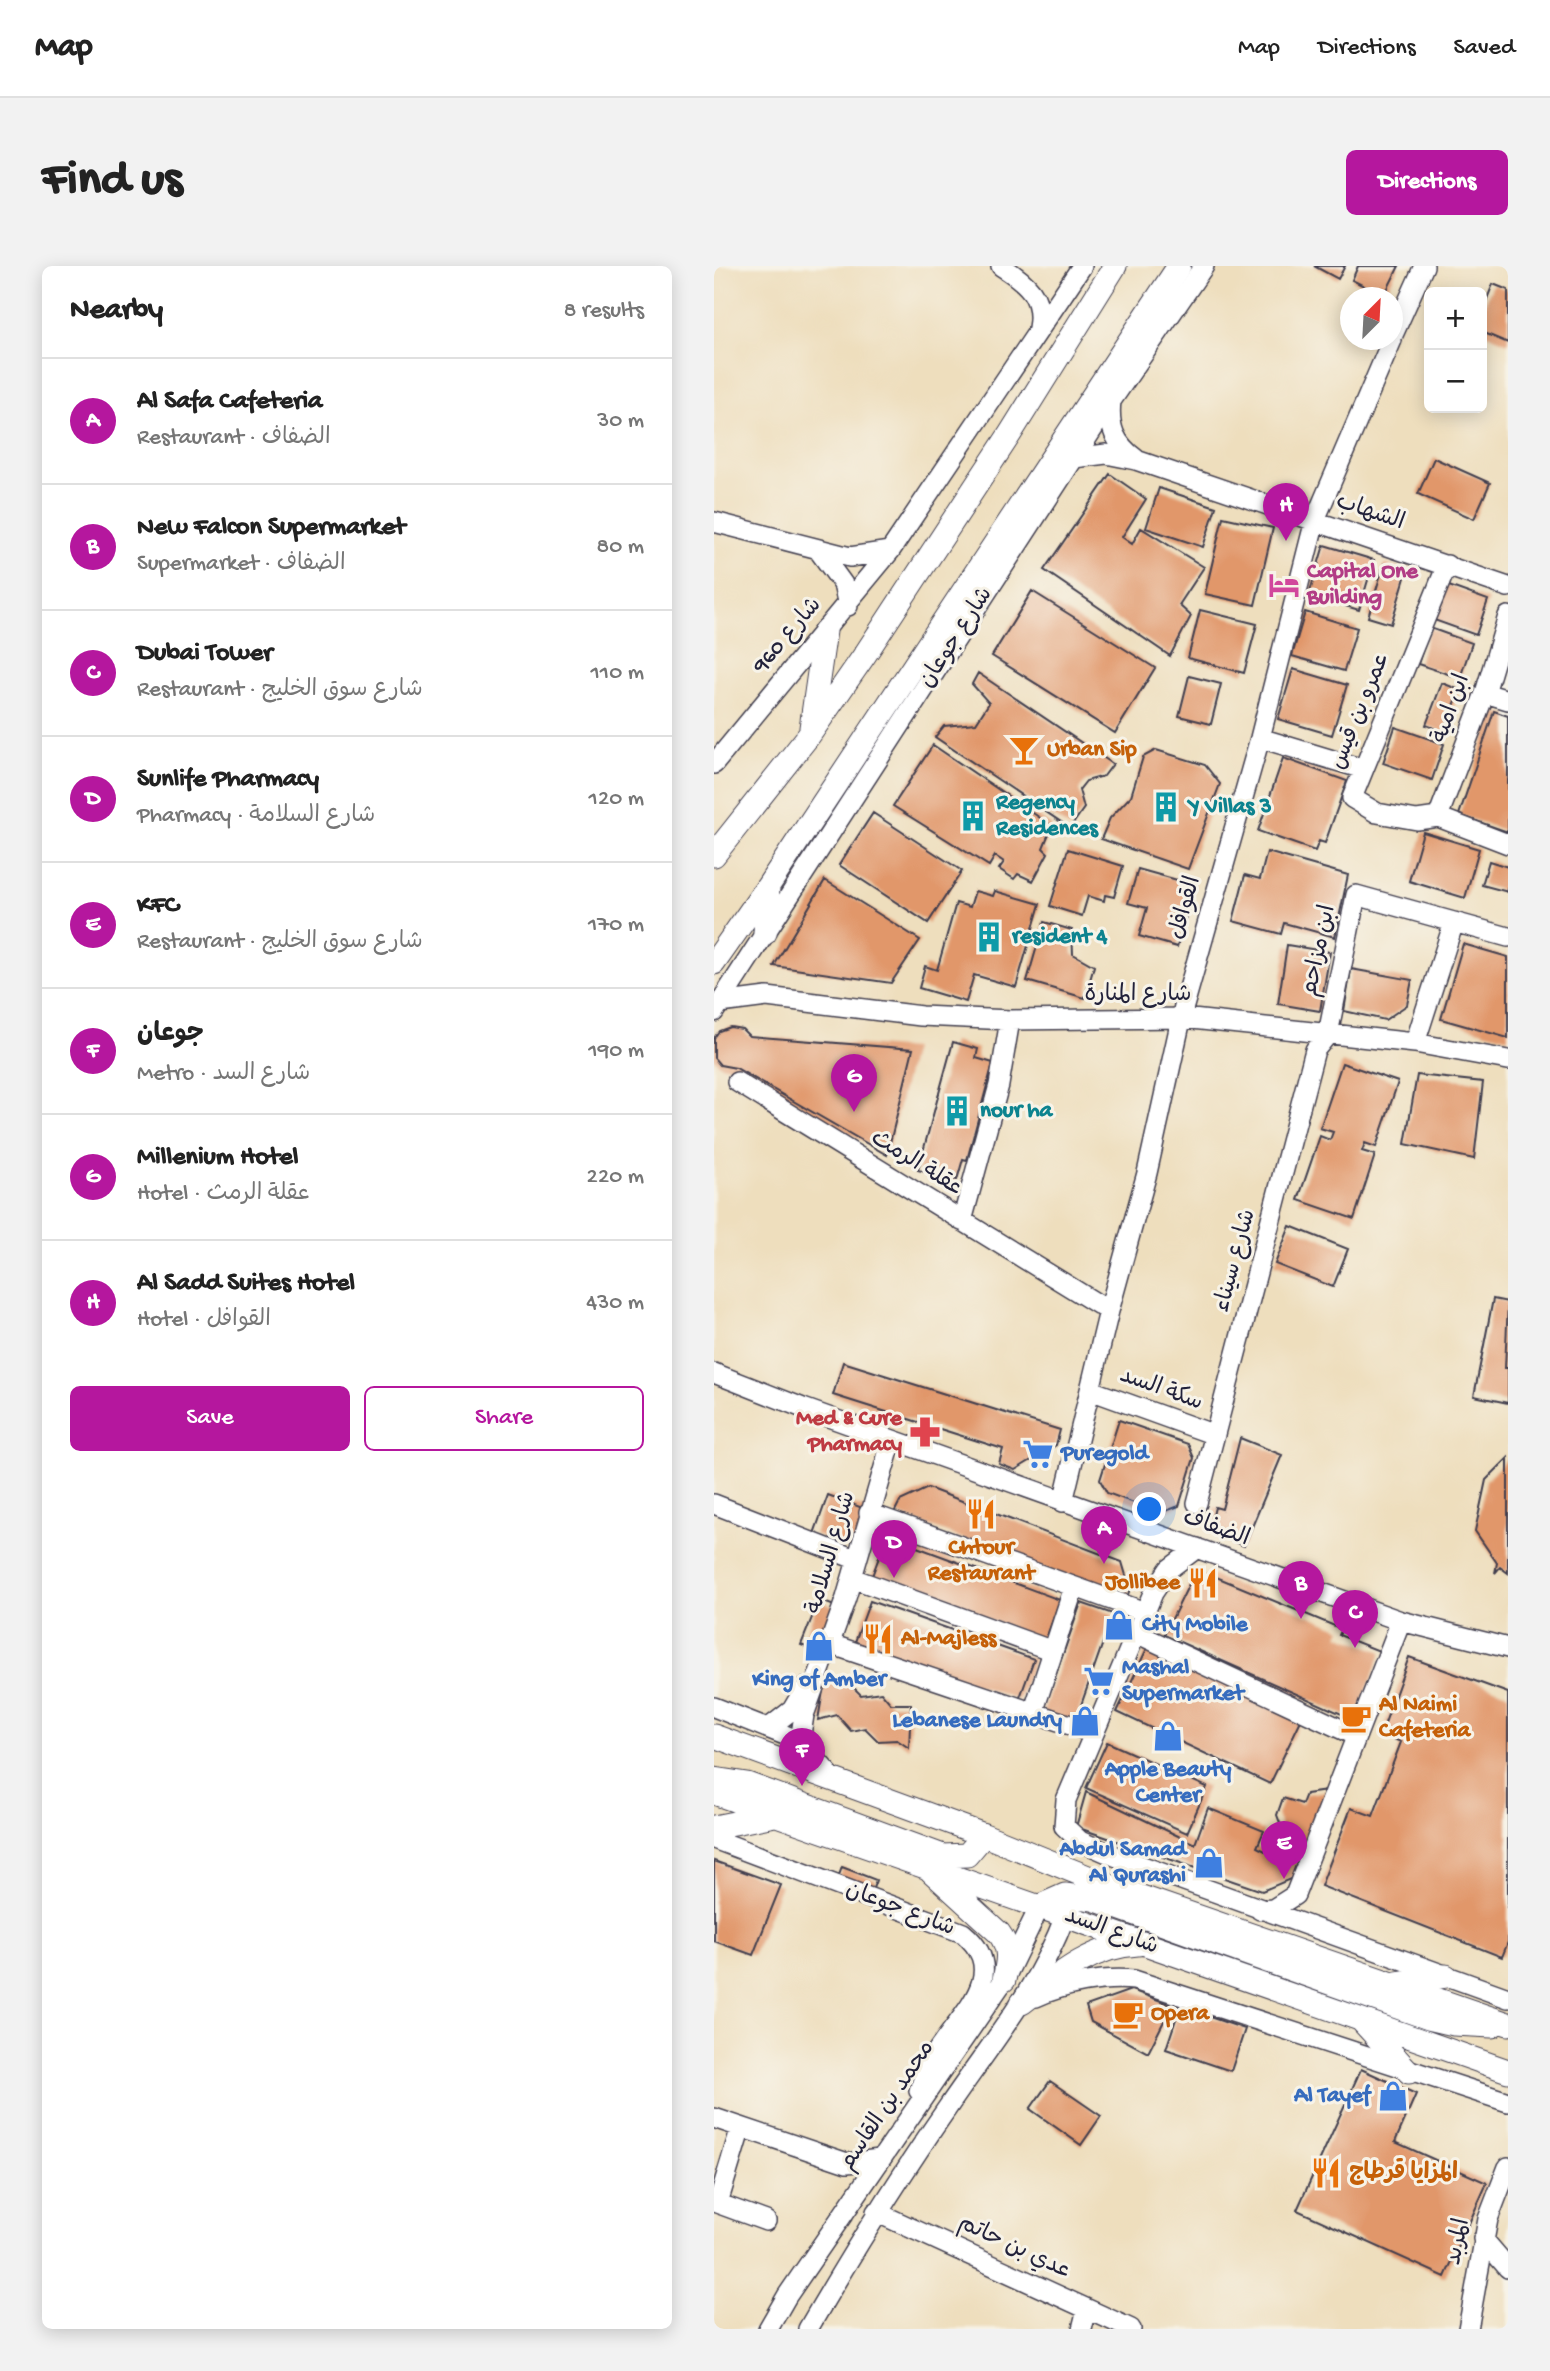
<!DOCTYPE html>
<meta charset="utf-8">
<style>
:root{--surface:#fff;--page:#f2f2f2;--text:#222;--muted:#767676;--line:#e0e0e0;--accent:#b5179e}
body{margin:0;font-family:"Gochi Hand","Playpen Sans Arabic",sans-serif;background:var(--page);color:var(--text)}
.controls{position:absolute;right:21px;top:21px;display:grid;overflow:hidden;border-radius:10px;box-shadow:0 4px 18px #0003}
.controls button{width:63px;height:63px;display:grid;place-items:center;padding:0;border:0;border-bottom:2px solid var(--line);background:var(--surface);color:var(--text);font:35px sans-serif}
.compass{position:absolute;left:626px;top:21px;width:63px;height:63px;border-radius:50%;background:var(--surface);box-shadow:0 4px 18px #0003;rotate:24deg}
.you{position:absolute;left:436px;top:1244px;width:24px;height:24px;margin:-18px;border:5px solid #fff;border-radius:50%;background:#1a73e8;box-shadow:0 0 0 10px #1a73e833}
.badge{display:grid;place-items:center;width:46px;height:46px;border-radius:50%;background:var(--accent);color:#fff;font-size:23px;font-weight:700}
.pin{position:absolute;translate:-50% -58px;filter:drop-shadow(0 2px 4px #0008)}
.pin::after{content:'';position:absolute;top:37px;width:24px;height:21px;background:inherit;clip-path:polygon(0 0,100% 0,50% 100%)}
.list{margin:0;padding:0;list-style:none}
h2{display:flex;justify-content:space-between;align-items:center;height:91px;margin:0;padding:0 28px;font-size:30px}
h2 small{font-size:23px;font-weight:400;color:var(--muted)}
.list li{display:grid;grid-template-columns:46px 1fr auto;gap:21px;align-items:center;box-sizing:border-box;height:126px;padding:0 28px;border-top:2px solid var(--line)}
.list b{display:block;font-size:26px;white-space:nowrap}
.list p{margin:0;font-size:23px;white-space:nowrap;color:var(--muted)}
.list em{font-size:23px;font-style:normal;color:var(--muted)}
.actions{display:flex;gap:14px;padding:21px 28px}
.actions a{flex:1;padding:16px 0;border:2px solid var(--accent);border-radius:10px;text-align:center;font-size:24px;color:var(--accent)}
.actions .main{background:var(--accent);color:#fff}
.map{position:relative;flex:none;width:794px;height:2063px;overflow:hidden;border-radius:10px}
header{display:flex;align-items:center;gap:42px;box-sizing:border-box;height:98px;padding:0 35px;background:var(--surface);border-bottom:2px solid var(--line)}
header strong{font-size:33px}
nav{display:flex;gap:38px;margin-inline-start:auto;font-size:24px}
.intro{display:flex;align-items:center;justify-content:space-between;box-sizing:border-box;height:168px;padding:0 42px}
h1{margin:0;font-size:49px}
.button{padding:18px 32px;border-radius:10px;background:var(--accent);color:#fff;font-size:24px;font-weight:700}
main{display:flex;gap:42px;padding:0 42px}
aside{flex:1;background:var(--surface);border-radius:10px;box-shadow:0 4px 18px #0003}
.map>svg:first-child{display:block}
.building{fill:#e1976a}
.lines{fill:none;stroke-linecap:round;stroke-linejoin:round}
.minor-casing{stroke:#413e4e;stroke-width:22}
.major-casing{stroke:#413e4e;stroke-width:25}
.minor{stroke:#fff;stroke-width:19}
.major{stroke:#fff;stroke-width:23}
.labels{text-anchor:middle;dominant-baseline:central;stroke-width:6;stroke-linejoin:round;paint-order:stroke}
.street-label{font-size:23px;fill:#22223b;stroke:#f7f3e8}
.hotel-label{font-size:23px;font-weight:bold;fill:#b23c85;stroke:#f7f3e8;text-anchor:start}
.food-label{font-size:23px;font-weight:bold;fill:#c56008;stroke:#f7f3e8;text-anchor:start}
.culture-label{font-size:23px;font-weight:bold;fill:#0d838f;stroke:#f7f3e8;text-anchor:start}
.health-label{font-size:23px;font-weight:bold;fill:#be3a42;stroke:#f7f3e8;text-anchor:end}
.shop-label{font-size:23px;font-weight:bold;fill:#366cbe;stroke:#f7f3e8;text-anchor:start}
</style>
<header>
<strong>Map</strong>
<nav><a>Map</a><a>Directions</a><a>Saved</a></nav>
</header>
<div class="intro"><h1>Find us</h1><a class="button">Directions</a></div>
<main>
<aside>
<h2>Nearby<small>8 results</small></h2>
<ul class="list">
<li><span class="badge">A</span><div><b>Al Safa Cafeteria</b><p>Restaurant · الضفاف</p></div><em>30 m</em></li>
<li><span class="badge">B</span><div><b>New Falcon Supermarket</b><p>Supermarket · الضفاف</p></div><em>80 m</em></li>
<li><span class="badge">C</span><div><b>Dubai Tower</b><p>Restaurant · شارع سوق الخليج</p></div><em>110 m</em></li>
<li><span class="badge">D</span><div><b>Sunlife Pharmacy</b><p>Pharmacy · شارع السلامة</p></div><em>120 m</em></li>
<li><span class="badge">E</span><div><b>KFC</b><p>Restaurant · شارع سوق الخليج</p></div><em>170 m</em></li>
<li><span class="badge">F</span><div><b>جوعان</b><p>Metro · شارع السد</p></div><em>190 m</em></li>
<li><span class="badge">G</span><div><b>Millenium Hotel</b><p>Hotel · عقلة الرمث</p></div><em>220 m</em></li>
<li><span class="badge">H</span><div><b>Al Sadd Suites Hotel</b><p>Hotel · القوافل</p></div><em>430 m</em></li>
</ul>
<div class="actions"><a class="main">Save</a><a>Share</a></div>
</aside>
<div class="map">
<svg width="794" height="2063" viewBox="0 0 794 2063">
<rect width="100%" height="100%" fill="#f7f3e8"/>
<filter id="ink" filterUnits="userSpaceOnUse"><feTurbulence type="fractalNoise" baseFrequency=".0143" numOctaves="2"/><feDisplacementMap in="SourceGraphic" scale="14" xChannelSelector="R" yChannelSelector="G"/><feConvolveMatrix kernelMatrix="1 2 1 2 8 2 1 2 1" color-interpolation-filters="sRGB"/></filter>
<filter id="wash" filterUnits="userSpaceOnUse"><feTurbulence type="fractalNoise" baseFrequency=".00686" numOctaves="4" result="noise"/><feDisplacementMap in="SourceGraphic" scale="28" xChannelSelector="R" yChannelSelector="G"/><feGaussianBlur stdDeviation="1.57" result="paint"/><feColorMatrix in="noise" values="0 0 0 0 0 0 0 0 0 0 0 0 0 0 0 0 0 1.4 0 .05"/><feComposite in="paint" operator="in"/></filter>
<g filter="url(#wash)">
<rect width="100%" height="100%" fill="#eedebd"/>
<g id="blocks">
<path class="building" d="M600 0H631L624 13Z
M644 0H685L670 30 638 14Z
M779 18 794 24V77L768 66V45Z
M720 192 776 217 760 253 704 228Z
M396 208 432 233 408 271 418 278 427 262 490 301 465 339 477 350 456 390 330 304Z
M445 222 502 241 489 281 432 262Z
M509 251 559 262 541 339 491 328Z
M610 279 660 294 645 344 595 329Z
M670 298 693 305 677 358 654 351Z
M732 319 774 334 762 369 720 354Z
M318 325 441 402 401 467 278 390Z
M486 344 543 358 530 407 474 392Z
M591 346 643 362 630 405 578 390Z
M716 362 758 377 746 412 704 398Z
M579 403 633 419 618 469 564 453Z
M264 407 399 498 390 510 372 515 365 524 370 542 356 562 221 471 230 460 262 457 275 437 258 418Z
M475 410 507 418 497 458 465 450Z
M728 417 746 424 730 466 712 459Z
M780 445 794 450V566L745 549Z
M681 461 730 478 718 514 669 497Z
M219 479 338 560 329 582 334 587 319 615 304 608 300 613 285 603 290 596 281 590 275 600 179 540Z
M442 484 491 499 506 518 474 603 387 573 396 552 417 530 429 491Z
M569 492 633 515 611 577 605 575 601 585 544 565Z
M159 547 248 605 214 657 125 599Z
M709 566 765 583 751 632 695 615Z
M354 583 409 600 400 631 391 629 390 635 374 630 368 650 336 640Z
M553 586 634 609 621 671 570 657 567 668 519 655 531 609 546 613Z
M775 595 794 601V626L768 619Z
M424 603 481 619 463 681 425 670 433 642 414 637Z
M111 614 206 674 177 717 60 700Z
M261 625 279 630 281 625 326 638 302 721 260 709 252 736 205 722 211 700 223 704 242 637 256 641Z
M330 656 358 664 359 688 380 700 371 732 313 715Z
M749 678 794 691V772L727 753Z
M573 679 616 686 606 745 564 738Z
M637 703 698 714 693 739 671 754 630 745Z
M16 761 28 763 35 770 199 783 173 889 22 802 6 799 0 792V772L5 765Z
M239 776 264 783 262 792 279 797 253 894 249 893 243 914 204 904Z
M628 797 684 816 662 881 651 877 648 885 661 889 640 953 584 934 606 870 616 874 619 866 606 862Z
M703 809 769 816 760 893 691 878Z
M576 960 634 983 619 1021 561 998Z
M779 1033 794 1036 791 1102H794V1137L760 1130Z
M129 1096 346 1164 342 1179 301 1204 285 1198 289 1183 119 1129Z
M405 1154 474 1178 480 1192 465 1240 447 1247 393 1227 386 1214Z
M526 1172 568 1189 530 1280 495 1266 501 1241 508 1243Z
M794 1192V1307L786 1301 781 1307 783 1297 761 1265 772 1214Z
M214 1222 408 1296 416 1323 412 1334 180 1247 186 1235Z
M114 1229 154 1244 142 1279 132 1281 100 1268Z
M173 1270 346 1334 331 1375 158 1310Z
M488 1310H500L628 1363 625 1369 668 1386 641 1454 450 1369 476 1316Z
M105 1334 123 1341 105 1386 87 1379Z
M156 1335 320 1393 305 1434 141 1376Z
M367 1337 399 1348 360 1459 328 1448Z
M435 1378 589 1450 556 1518 403 1446Z
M695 1391 794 1427V1676L788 1691 607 1620 637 1542 659 1550 687 1476 667 1468Z
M130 1412 147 1429 167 1426 177 1438H197L195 1482 183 1474 164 1475 151 1462 137 1465 123 1449 104 1454 110 1419Z
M393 1476 493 1521 473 1567 372 1522Z
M613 1525 581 1611 548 1625 362 1561 372 1526 481 1578 494 1542 550 1565 543 1581 551 1585 553 1581 557 1583 566 1557 563 1549 569 1532 588 1538 592 1528Z
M0 1595 67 1619 39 1689 0 1675Z
M128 1601 162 1614 157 1628 123 1615Z
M417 1724 458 1739 434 1787 377 1756 372 1740Z
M466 1741 531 1763 517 1805 452 1783Z
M647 1803 702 1828 681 1876 773 1917 731 2011 583 1944Z
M336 1815 387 1850 367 1879 316 1843Z"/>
</g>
</g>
<g filter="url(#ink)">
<use href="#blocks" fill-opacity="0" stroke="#413e4e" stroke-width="2"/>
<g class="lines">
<g class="minor-casing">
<path id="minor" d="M287 0C312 16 330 30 324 62
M678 71 710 0
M397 135C394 161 401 178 422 193
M360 192 392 188 422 194 794 321
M0 256 136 291 176 285
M105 285 129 318 134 340
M733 299 638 532 663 547 703 554 724 551 794 578
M771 427 794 434
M546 472 649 503
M0 498 176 285 368 0
M724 551 771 427 794 350
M6 737 53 731 207 750 296 754 469 752 701 777 794 794
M0 746 397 135 490 0
M701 777 740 656
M23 816 395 1045
M248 955 285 819 296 754
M0 1107 89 1142 687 1355 794 1382
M376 1124 501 1169
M349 1236 395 1045 433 907 470 740 546 472 601 254 678 74
M483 1237 601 784 614 768 642 629 794 671
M0 1238 141 1293
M155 1247 431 1346
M483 1282 455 1303 439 1327 352 1534 350 1560 366 1575 398 1589 794 1732
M138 1312 339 1385
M422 1367 642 1470
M116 1378 380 1467
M0 1441 86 1475 120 1514
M319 1447 360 1321
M56 1461 78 1444 91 1422
M86 1475 90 1449 132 1332 178 1174
M0 1573 249 1667C301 1710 240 1753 217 1795 212 1804 209 1815 205 1825
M546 1644 559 1643 581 1629 687 1355
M322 1731C351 1718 389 1711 420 1714L794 1836
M0 1852 133 1897 166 1893
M0 1936 52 1955
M4 1937 27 1861
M162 1946 417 2063
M769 1973 794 2002
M54 2063 73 2030 290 1714 326 1640
M94 2063C138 1987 184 1913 234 1841 276 1779 325 1721 351 1650
M368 2063 373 2043
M754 2063 774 1953 794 1901"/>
</g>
<g class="major-casing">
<path id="major" d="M97 462 111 365
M0 589 96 468 150 390 296 168 401 0
M51 667 54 621
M0 697 54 620 465 0
M0 1470 270 1569 396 1620 794 1758
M0 1513 33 1518 229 1590 253 1589 270 1569
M0 1527 794 1805
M0 1561 61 1549
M217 1605 285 1667C297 1683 294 1695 290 1714
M326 1640 351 1629 379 1633 714 1752 740 1758 778 1760
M683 1717 732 1710
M308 1737C344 1709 378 1680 424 1678
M647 1754 695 1806"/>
</g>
<use href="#minor" class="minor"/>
<use href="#major" class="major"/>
</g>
</g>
<defs>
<g id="hotel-bare" transform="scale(2.415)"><path d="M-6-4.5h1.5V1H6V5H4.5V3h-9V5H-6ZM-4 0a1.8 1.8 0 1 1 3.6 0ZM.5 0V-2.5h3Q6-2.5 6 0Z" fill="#d1479c" stroke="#f7f3e8" stroke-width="2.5" paint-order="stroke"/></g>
<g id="bar-bare" transform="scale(2.415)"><path d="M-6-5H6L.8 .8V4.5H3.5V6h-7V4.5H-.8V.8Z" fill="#e8710a" stroke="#f7f3e8" stroke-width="2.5" paint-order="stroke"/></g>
<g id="building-bare" transform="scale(2.415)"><path d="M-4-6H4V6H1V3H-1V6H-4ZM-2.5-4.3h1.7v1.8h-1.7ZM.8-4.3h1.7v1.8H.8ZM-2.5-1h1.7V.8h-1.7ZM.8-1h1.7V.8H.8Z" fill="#0f9aa8" stroke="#f7f3e8" stroke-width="2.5" paint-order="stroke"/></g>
<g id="pharmacy-bare" transform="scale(2.415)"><path d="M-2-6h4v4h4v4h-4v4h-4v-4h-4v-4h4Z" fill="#e0444e" stroke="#f7f3e8" stroke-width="2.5" paint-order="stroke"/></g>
<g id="supermarket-bare" transform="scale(2.415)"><path d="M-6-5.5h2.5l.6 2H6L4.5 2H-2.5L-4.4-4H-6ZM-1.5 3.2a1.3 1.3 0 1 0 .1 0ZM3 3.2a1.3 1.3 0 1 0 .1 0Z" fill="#3f7fe0" stroke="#f7f3e8" stroke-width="2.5" paint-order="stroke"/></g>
<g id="restaurant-bare" transform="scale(2.415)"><path d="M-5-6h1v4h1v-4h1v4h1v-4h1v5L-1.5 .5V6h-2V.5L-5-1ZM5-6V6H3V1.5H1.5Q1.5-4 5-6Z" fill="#e8710a" stroke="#f7f3e8" stroke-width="2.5" paint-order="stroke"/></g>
<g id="shop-bare" transform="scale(2.415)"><path d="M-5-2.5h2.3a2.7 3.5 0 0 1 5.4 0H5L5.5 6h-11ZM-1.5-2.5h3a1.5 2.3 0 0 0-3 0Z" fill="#3f7fe0" stroke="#f7f3e8" stroke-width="2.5" paint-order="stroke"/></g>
<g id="cafe-bare" transform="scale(2.415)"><path d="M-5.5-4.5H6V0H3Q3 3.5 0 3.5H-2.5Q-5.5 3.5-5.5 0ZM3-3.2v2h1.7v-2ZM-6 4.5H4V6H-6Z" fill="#e8710a" stroke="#f7f3e8" stroke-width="2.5" paint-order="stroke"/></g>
</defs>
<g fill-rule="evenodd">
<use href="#hotel-bare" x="570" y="319"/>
<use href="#bar-bare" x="310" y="484"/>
<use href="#building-bare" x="452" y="541"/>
<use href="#building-bare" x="259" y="550"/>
<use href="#building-bare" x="275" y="671"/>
<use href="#building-bare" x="243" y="845"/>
<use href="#pharmacy-bare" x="211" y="1166"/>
<use href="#supermarket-bare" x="324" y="1188"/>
<use href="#restaurant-bare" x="267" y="1248"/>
<use href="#restaurant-bare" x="489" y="1317"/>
<use href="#shop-bare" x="405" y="1359"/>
<use href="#restaurant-bare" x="164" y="1373"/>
<use href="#shop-bare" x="105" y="1380"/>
<use href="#supermarket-bare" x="385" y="1415"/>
<use href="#cafe-bare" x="642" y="1452"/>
<use href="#shop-bare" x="371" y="1455"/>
<use href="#shop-bare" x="454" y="1470"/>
<use href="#shop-bare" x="495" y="1597"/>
<use href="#cafe-bare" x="414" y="1748"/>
<use href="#shop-bare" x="679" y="1830"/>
<use href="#restaurant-bare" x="612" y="1907"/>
</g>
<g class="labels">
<g class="street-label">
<text transform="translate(656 247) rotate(19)">الشهاب</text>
<text transform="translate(74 370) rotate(-49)">شارع 960</text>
<text transform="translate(243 372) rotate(-57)">شارع جوعان</text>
<text transform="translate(738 443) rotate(-70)">ابن امية</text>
<text transform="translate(647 445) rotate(-68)">عمرو بن قيس</text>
<text transform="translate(472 642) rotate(-74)">القوافل</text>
<text transform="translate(606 685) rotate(-78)">ابن مزاحم</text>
<text x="424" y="729">شارع المنارة</text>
<text transform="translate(202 898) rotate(32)">عقلة الرمث</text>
<text transform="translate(522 995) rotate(-75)">شارع سيناء</text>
<text transform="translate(447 1124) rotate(20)">سكة السد</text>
<text transform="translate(502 1263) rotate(20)">الضفاف</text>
<text transform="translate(118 1287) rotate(-74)">شارع السلامة</text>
<text transform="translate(186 1644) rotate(21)">شارع جوعان</text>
<text transform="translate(397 1666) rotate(20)">شارع السد</text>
<text transform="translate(174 1840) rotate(-56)">محمد بن القاسم</text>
<text transform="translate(745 1976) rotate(-78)">المربد</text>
<text transform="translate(300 1982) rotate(25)">عدي بن حاتم</text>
</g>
<g class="hotel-label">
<text x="593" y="306">Capital One<tspan x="593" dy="26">Building</tspan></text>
</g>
<g class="food-label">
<text x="333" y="484">Urban Sip</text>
<text x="267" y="1282" text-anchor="middle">Chtour<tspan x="267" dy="26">Restaurant</tspan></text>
<text x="466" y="1317" text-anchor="end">Jollibee</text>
<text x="187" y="1373">Al-Majless</text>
<text x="665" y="1439">Al Naimi<tspan x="665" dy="26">Cafeteria</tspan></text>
<text x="437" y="1748">Opera</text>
<text x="635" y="1907">المزايا قرطاج</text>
</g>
<g class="culture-label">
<text x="282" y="537">Regency<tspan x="282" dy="26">Residences</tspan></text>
<text x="475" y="541">Y Villas 3</text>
<text x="298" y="671">resident 4</text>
<text x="266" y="845">nour ha</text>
</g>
<g class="health-label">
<text x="188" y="1153">Med &amp; Cure<tspan x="188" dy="26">Pharmacy</tspan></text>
</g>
<g class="shop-label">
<text x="347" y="1188">Puregold</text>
<text x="428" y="1359">City Mobile</text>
<text x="408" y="1402">Mashal<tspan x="408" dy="26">Supermarket</tspan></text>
<text x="105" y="1414" text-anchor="middle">King of Amber</text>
<text x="348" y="1455" text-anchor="end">Lebanese Laundry</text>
<text x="454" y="1504" text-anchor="middle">Apple Beauty<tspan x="454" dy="26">Center</tspan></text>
<text x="472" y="1584" text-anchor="end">Abdul Samad<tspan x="472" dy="26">Al Qurashi</tspan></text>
<text x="656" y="1830" text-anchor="end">Al Tayef</text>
</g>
</g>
</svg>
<div class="controls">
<button>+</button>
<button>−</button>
</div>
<svg class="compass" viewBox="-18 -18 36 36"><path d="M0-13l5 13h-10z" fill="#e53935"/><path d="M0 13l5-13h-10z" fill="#767676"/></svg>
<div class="you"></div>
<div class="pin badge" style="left:390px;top:1298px">A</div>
<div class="pin badge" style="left:587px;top:1353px">B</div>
<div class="pin badge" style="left:641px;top:1382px">C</div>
<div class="pin badge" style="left:180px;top:1312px">D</div>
<div class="pin badge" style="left:570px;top:1613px">E</div>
<div class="pin badge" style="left:88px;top:1520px">F</div>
<div class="pin badge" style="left:140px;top:846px">G</div>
<div class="pin badge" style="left:572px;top:275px">H</div>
</div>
</main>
